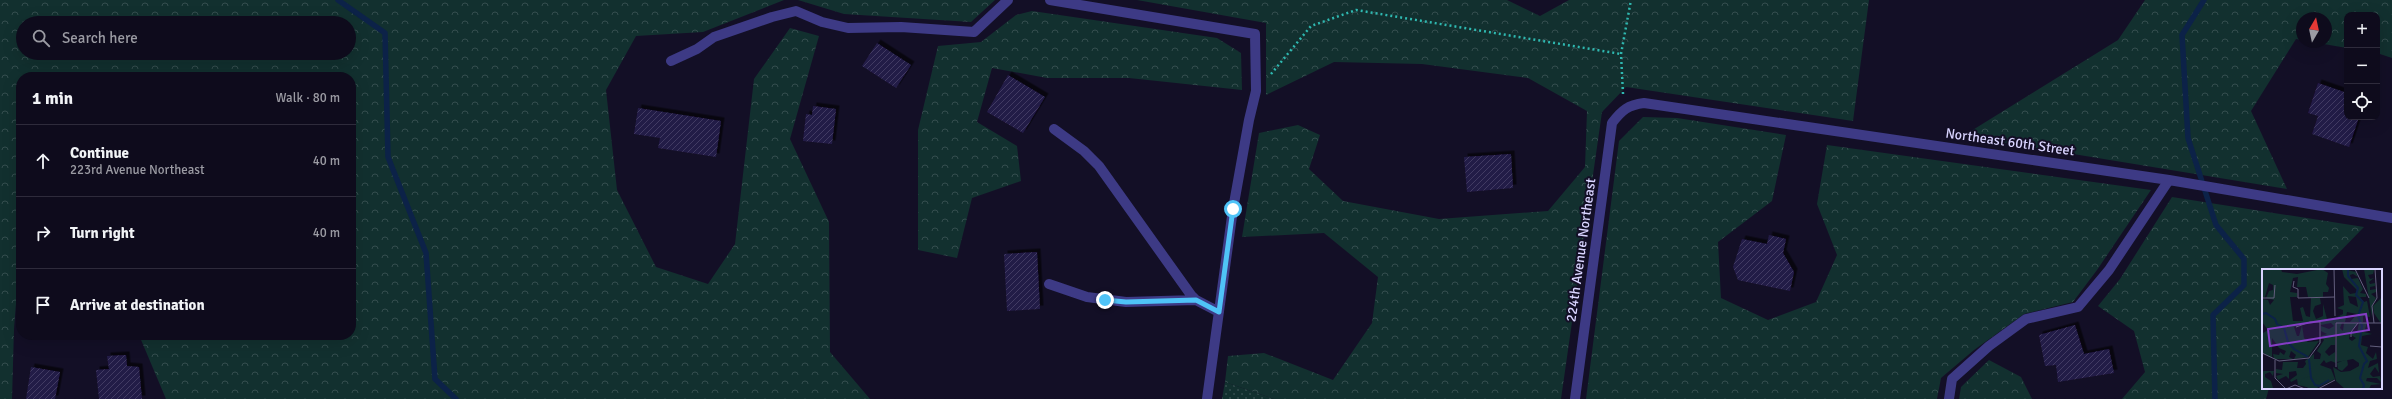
<!DOCTYPE html>
<meta charset="utf-8">
<style>
:root{--surface:#0e0b1c;--page:#1c1929;--text:#f1f3f6;--muted:#9b9ba3;--line:#2e2b3b}
body{margin:0;font-family:Signika,sans-serif;background:var(--page);color:var(--text)}
.controls{position:absolute;right:12px;top:12px;display:grid;overflow:hidden;border-radius:8px;box-shadow:0 4px 16px #0002}
.controls button{width:36px;height:36px;display:grid;place-items:center;padding:0;border:0;border-bottom:1px solid var(--line);background:var(--surface);color:var(--text);font:20px sans-serif}
.compass{position:absolute;left:2296px;top:12px;width:36px;height:36px;border-radius:50%;background:var(--surface);box-shadow:0 4px 16px #0002;rotate:9deg}
.stop{position:absolute;width:12px;height:12px;margin:-9px;border:3px solid #4fc3f7;border-radius:50%;background:#fff}
.stop.end{background:#4fc3f7;border-color:#fff;box-shadow:0 1px 4px #0008}
.list{margin:0;padding:0;list-style:none}
h2{display:flex;justify-content:space-between;align-items:center;height:52px;margin:0;padding:0 16px;font-size:17px}
h2 small{font-size:13px;font-weight:400;color:var(--muted)}
.list li{display:grid;grid-template-columns:26px 1fr auto;gap:12px;align-items:center;box-sizing:border-box;height:72px;padding:0 16px;border-top:1px solid var(--line)}
.list b{display:block;font-size:15px;white-space:nowrap}
.list p{margin:0;font-size:13px;white-space:nowrap;color:var(--muted)}
.list em{font-size:13px;font-style:normal;color:var(--muted)}
.icon{flex:none;width:22px;height:22px;fill:none;stroke:currentColor;stroke-width:2;stroke-linecap:round;stroke-linejoin:round}
.map{position:relative;flex:none;width:2392px;height:399px;overflow:hidden}
.search{position:absolute;background:var(--surface);box-shadow:0 4px 16px #0002;left:16px;top:16px;width:340px;height:44px;display:flex;align-items:center;gap:10px;box-sizing:border-box;padding:0 14px;border-radius:22px;color:var(--muted);font-size:15px}
.panel{position:absolute;background:var(--surface);box-shadow:0 4px 16px #0002;left:16px;top:72px;width:340px;height:268px;border-radius:16px}
.map>svg:first-child{display:block}
.grass{fill:url(#grass-dots)}
.forest{fill:url(#forest-crowns);fill-rule:evenodd}
.lines{fill:none;stroke-linecap:round;stroke-linejoin:round}
.stream{stroke:#0c2248;stroke-width:5.5}
.building{fill:url(#building-hatch);filter:url(#shadow)}
.path{stroke:#2fb8b0;stroke-width:2.5;stroke-dasharray:2 3;stroke-linecap:butt}
.minor{stroke:#3d3a85;stroke-width:10}
.route{stroke:#4fc3f7;stroke-width:5}
.labels{text-anchor:middle;dominant-baseline:central;stroke-width:4;stroke-linejoin:round;paint-order:stroke}
.street-label{font-size:14px;fill:#d9d4ff;stroke:#130f26}
.inset-river{fill:none;stroke:#0c2248;stroke-width:2}
.inset-road{fill:none;stroke:#625e7d;stroke-width:1}
.view{fill:#843dc5;fill-opacity:0.15;stroke:#843dc5;stroke-width:2}
.inset-edge{fill:none;stroke:#d9d4ff;stroke-width:2}
</style>
<div class="map">
<svg width="2392" height="399" viewBox="0 0 2392 399">
<defs>
<pattern id="grass-dots" width="8" height="8" patternUnits="userSpaceOnUse"><rect width="8" height="8" fill="#12302f"/><path d="M2 2h.1M6 6h.1" fill="none" stroke="#344d4e" stroke-width="1.8" stroke-linecap="round"/></pattern>
<pattern id="forest-crowns" width="20" height="18" patternUnits="userSpaceOnUse"><rect width="20" height="18" fill="#12302f"/><path d="M2 6a3 3 0 1 1 6 0M12 15a3 3 0 1 1 6 0" fill="none" stroke="#344d4e"/></pattern>
<pattern id="building-hatch" width="6" height="6" patternUnits="userSpaceOnUse"><rect width="6" height="6" fill="#241b47"/><path d="M-1 1l2-2M0 6l6-6M5 7l2-2" fill="none" stroke="#433b63"/></pattern>
<filter id="shadow"><feDropShadow dx="3.5" dy="-3.5" stdDeviation="0" flood-color="#0009"/></filter>
</defs>
<rect width="100%" height="100%" fill="#130f26"/>
<path class="grass" d="M1225 382 1274 399H1222Z"/>
<path class="forest" d="M0 0H784L703 32 636 36 606 90 617 190 656 267 708 284 735 244 754 79 790 28 819 36 790 139 829 222 830 352 870 399H166L139 335H351V77H21V240L14 329 12 399H0ZM23 23H349V53H23Z
M798 0H995L971 22 844 14Z
M1137 0H1507L1540 16 1569 0H1869L1853 121 1626 87 1602 112 1561 399H1274L1225 382 1228 356 1264 353 1333 380 1372 323 1378 277 1324 233 1242 237 1259 133 1298 125 1320 135 1309 169 1343 201 1439 219 1548 211 1585 167 1587 111 1528 78 1422 64 1334 62 1266 95V23Z
M2145 0H2392V58L2377 53V15H2347V48L2312 42H2326V18H2302V40L2296 39 2251 111 2287 189 1963 136 2118 40Z
M1032 11 1217 38 1241 53 1242 90 1129 78H1047L992 68 977 122 1017 146 1021 181 972 198 957 258 918 250V130L938 46 981 42 1016 15Z
M1643 117 1677 118 1786 135 1772 201 1718 242 1721 298 1768 320 1816 302 1837 255 1817 204 1827 145 2151 190 2097 270 2073 302 2024 314 1974 350 1941 378 1937 399H1586L1619 141Z
M2172 197 2364 227 2322 270H2263V388H2269L2266 399H2122L2145 372 2134 331 2098 306 2120 279Z
M1989 360 2021 377 2032 399H1959L1961 387Z"/>
<g class="lines">
<path class="stream" d="M338 0 385 33 388 157 426 253 435 379 456 399
M2204 0 2182 35 2188 138 2216 225 2244 259V285L2213 315 2215 399"/>
</g>
<path class="building" d="M877 43 911 65 896 88 862 66Z
M1008 75 1045 97 1023 133 987 112Z
M2318 83 2347 93V117H2359L2349 147 2312 134 2318 116 2308 113Z
M813 106 836 109 832 144 803 141 806 114 812 115Z
M638 108 721 121 716 157 658 148 660 138 634 134Z
M1511 154 1513 188 1467 192 1464 157Z
M1769 235 1786 239 1783 253 1794 272 1790 291 1738 280 1733 267 1742 239 1767 244Z
M1037 252 1040 309 1007 311 1004 254Z
M2075 325 2084 354 2109 349 2114 373 2058 382 2056 365 2045 366 2039 335Z
M126 355 127 366 139 367 142 399H99L96 370 109 369 107 356Z
M31 367 60 372 55 399H26Z"/>
<g class="lines">
<path class="path" d="M1271 74 1311 26 1356 10 1621 54
M1623 94 1621 54 1631 0"/>
<path class="minor" d="M1050 0 1255 34 1256 91 1249 120 1233 209 1207 399
M671 61 697 49 714 37 772 17 796 11 822 22 848 28 901 27 974 32 1008 0
M1054 129 1084 151 1099 166 1191 295 1196 300 1219 312
M1049 284 1087 297 1126 302 1196 300
M1575 399 1612 123C1622 110 1628 105 1644 103L2169 180 2392 218
M1949 399 1952 379 1989 346 2026 319 2078 307 2109 270 2169 180"/>
</g>
<g class="lines">
<path class="route" d="M1105 300 1126 302 1196 300 1219 312 1233 209"/>
</g>
<g class="labels">
<g class="street-label">
<text transform="translate(2010 142) rotate(8)">Northeast 60th Street</text>
<text transform="translate(1581 250) rotate(-82)">224th Avenue Northeast</text>
</g>
</g>
<g transform="translate(2262 269)">
<rect width="120" height="120" fill="#130f26"/>
<path d="M85 90 86 96 80 102 76 100 75 94Z" fill="#12302f"/>
<path d="M0 0H19L20 3 35 5 60 0 66 4 64 15 67 19 66 23H61V28H46L44 18H35L36 8 31 9 28 23 35 24V28H28L31 52H41L38 39 41 38 44 47 48 48 49 29H58L59 35 53 37 51 42 54 50 61 47V35L65 50 69 51 81 45V41L75 39 82 36 81 17 88 25 94 24 95 21 82 8 80 0 94 3 96 8 91 5 88 6 89 10 96 9 101 20 98 24 104 25V28H98L102 33 105 32 108 48 101 47V53H88L95 45 85 43 83 53 73 54V76H69L63 83 67 87 73 83 74 94 69 92 64 94 62 91 58 96 69 100 73 110 53 120 36 116 35 110 29 113 28 111 35 106 34 102 27 103V110L24 107 16 111 14 107 21 105 14 104V93H18H14V100L20 101 21 93H36L35 99H41L44 95 43 92 52 85V90H58L59 85 55 82 62 71 59 67 65 65 59 62V57L67 60 72 57 69 54 59 56 58 53H48L32 58 35 67H37L40 56 42 69 46 73 57 72 46 88 32 90 34 86 29 82 27 88 31 90H12L11 85 17 86 18 83 22 86 24 82 17 79 10 69V89L1 84V64L6 61 0 53V30L6 31 8 36 12 31 4 29 7 22 11 21V16L7 14 3 28 0 29ZM86 27 94 28 96 38 88 34ZM102 0 112 1 111 5 106 6 108 10 112 9 107 13 108 15 113 14V17L108 18V21L114 20V23L109 25 114 29 110 37V48ZM120 28V53H118L112 44 111 37ZM74 54H80L78 59 81 62 82 54H96L88 63 87 70 90 72 94 69 89 66 90 62 95 64 97 54H105L102 63 110 65 100 67 99 76 106 78 104 84 111 90 114 83 115 90 108 92 106 99 116 94 117 104 113 98 108 105 111 108 118 107 119 113 115 109H105L104 112 119 115 109 116 107 120H83L74 112 71 98 79 103 88 102 97 97V94L91 90 75 93ZM2 88 1 102H12L11 107 8 103 3 105V108L9 112 11 119 16 120H0Z" fill="#12302f" fill-rule="evenodd"/>
<path d="M48 107 58 113V115L47 119 38 115 40 110Z" fill="#12302f"/>
<path class="inset-river" d="M86 0V7L96 19 94 26 101 33 96 47 100 57 97 77 105 92 102 95 98 109 102 116 101 120M0 45 4 44 13 50 15 55 22 59 26 73 32 80 46 88M47 90 49 109 53 116 57 117 67 111"/>
<path class="inset-road" d="M72 0 73 47M93 0 107 29M32 12 31 18 36 20V29L73 28M0 29H12L13 16M112 54 110 37 115 29 113 0M89 68V63L96 54M108 77 120 78M0 84 17 92 47 89 58 74V53H48L34 58M13 91V109L24 120M74 98V54H120M24 120 33 116 43 120M56 120 73 111"/>
<path class="view" d="M104 45 107 61 8 77 6 60Z"/>
<rect width="120" height="120" class="inset-edge"/>
</g>
</svg>
<div class="controls">
<button>+</button>
<button>−</button>
<button><svg class="icon" aria-label="locate" viewBox="0 0 24 24"><circle cx="12" cy="12" r="6"/><path d="M12 2v4M12 18v4M2 12h4M18 12h4"/></svg></button>
</div>
<svg class="compass" viewBox="-18 -18 36 36"><path d="M0-13l5 13h-10z" fill="#e53935"/><path d="M0 13l5-13h-10z" fill="#9b9ba3"/></svg>
<div class="stop" style="left:1233px;top:209px"></div>
<div class="stop end" style="left:1105px;top:300px"></div>
<div class="search"><svg class="icon" aria-label="search" viewBox="0 0 24 24"><circle cx="10" cy="10" r="6"/><path d="M15 15l6 6"/></svg>Search here</div>
<section class="panel">
<h2>1 min<small>Walk · 80 m</small></h2>
<ul class="list">
<li><svg class="icon" aria-label="ahead" viewBox="0 0 24 24"><path d="M12 20V5M6 11l6-6 6 6"/></svg><div><b>Continue</b><p>223rd Avenue Northeast</p></div><em>40 m</em></li>
<li><svg class="icon" aria-label="right" viewBox="0 0 24 24"><path d="M7 20v-9h11M14 6l5 5-5 5"/></svg><div><b>Turn right</b></div><em>40 m</em></li>
<li><svg class="icon" aria-label="arrive" viewBox="0 0 24 24"><path d="M6 21V4h12l-3 4 3 4H6"/></svg><div><b>Arrive at destination</b></div></li>
</ul>
</section>
</div>
